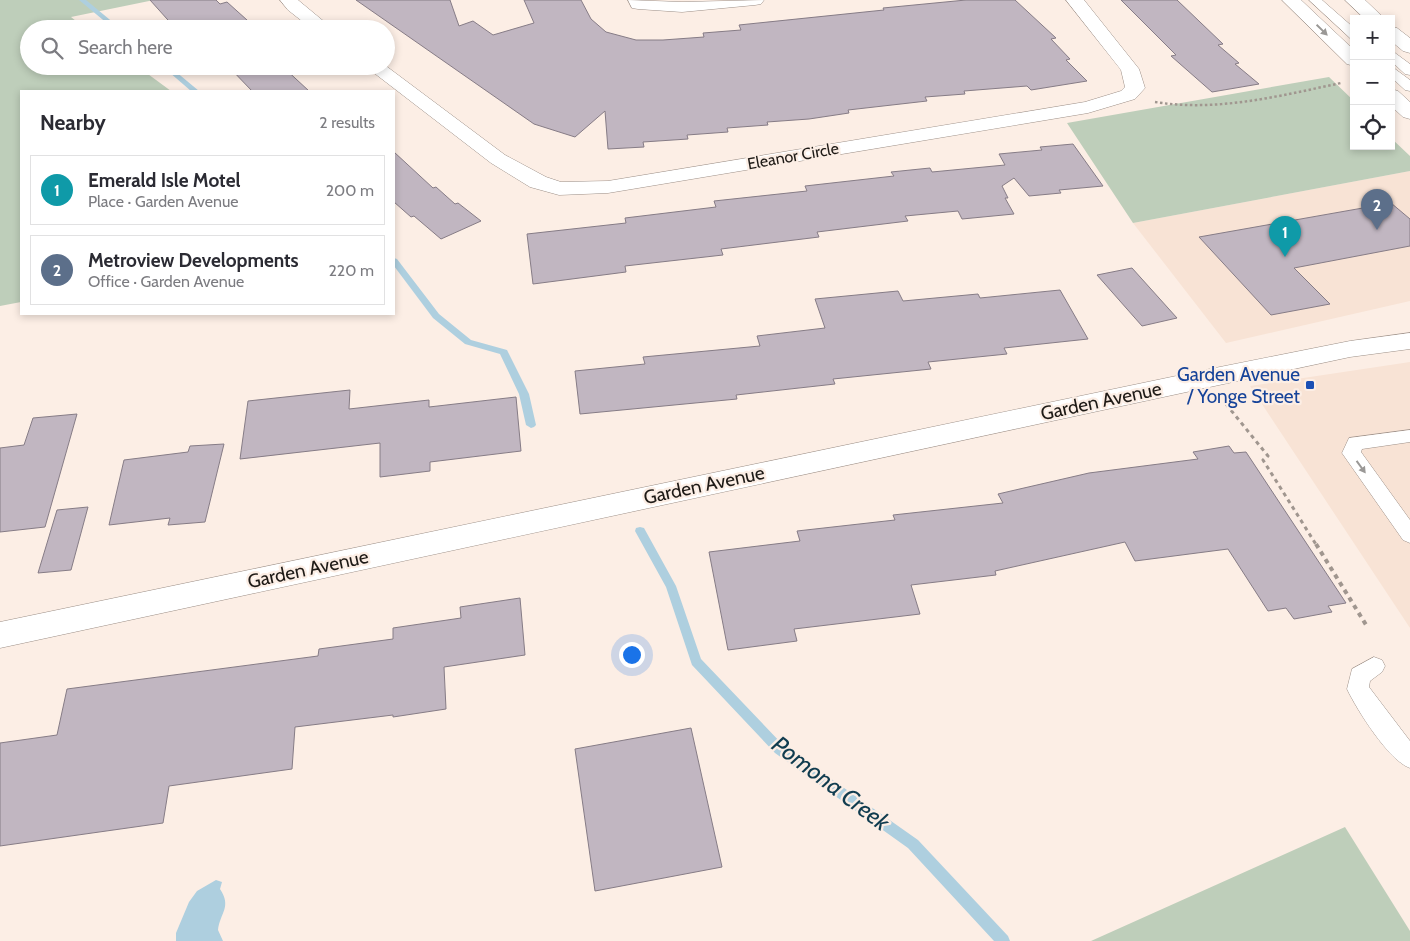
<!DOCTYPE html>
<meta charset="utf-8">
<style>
:root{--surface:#fff;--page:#f7f7f7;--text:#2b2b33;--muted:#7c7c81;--line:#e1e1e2;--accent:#db2777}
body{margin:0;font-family:Cabin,sans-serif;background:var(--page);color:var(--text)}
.controls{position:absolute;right:15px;top:15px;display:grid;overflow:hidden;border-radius:0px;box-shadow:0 2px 8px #0003}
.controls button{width:45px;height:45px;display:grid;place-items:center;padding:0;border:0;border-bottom:1px solid var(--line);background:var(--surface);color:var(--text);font:25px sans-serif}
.you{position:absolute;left:631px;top:654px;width:18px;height:18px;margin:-12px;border:4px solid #fff;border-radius:50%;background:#1a73e8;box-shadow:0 0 0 8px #1a73e833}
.badge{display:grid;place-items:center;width:32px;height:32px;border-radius:50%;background:var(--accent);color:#fff;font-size:16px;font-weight:700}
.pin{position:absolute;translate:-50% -41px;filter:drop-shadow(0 1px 2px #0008)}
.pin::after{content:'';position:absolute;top:26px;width:18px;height:15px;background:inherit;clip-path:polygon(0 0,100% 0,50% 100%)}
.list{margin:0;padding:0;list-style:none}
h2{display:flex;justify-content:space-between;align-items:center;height:65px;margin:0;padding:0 20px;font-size:21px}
h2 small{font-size:16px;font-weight:400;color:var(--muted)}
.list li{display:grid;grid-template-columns:32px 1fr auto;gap:15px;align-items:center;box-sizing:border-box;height:70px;margin:0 10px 10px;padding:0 10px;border:1px solid var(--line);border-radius:0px}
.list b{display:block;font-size:19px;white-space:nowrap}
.list p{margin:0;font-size:16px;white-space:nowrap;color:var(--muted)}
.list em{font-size:16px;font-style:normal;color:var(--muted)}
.icon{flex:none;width:28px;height:28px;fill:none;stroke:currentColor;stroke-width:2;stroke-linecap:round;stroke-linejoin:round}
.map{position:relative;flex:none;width:1410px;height:941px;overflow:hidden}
.search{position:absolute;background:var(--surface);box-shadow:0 2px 8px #0003;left:20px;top:20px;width:375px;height:55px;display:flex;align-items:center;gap:12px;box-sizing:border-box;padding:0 18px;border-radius:28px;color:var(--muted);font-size:19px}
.panel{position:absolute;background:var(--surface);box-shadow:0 2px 8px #0003;left:20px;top:90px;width:375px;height:225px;border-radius:0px}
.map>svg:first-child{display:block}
.commercial{fill:#f8e3d5}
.green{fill:#beceba}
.water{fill:#aecfdf}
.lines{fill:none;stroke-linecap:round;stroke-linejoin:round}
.stream{fill:#aecfdf;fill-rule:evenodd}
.building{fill:#c1b6c1;stroke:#867c86}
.lane-casing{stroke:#9c8f87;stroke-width:1}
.street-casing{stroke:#9c8f87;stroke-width:1}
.primary-casing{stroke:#9c8f87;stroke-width:1}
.path-far2{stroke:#a0968f;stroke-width:2.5;stroke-dasharray:2.5 2.5;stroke-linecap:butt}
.path-far1{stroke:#a0968f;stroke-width:3;stroke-dasharray:4 4;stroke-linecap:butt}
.path{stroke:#a0968f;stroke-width:4;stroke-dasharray:4.5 4.5;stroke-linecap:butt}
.lane{fill:#fff;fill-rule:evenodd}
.street{fill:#fff;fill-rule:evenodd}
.primary{fill:#fff;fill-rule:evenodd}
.oneway{fill:#9a9896}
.transit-dot{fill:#1a4fb4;stroke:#fceee5;stroke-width:2}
.labels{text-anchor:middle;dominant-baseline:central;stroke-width:4.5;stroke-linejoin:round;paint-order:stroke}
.far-street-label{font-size:16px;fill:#1e1a16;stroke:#fceee5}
.transit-label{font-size:19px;fill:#164399;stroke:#fceee5;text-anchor:end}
.street-label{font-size:19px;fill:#1e1a16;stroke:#fceee5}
.near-water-label{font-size:24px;font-style:italic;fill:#103c4f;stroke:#fceee5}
</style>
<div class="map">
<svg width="1410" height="941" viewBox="0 0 1410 941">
<rect width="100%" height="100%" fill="#fceee5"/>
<path class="commercial" d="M1410 171V301L1226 343 1133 223Z
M1410 362V628L1250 386Z"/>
<path class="green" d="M0 0H154L71 17 86 29H29V66H137L171 91H21V302L0 306Z
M1329 77 1354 101V146H1391V138L1410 156V171L1133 223 1067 123Z
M1345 827 1410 931V941H1091Z"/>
<path class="water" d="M216 880 222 882 220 889C232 907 220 913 218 930L223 941H176V933L189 902 197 891Z"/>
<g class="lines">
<path class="stream" d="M79 0H86L121 29H114Z
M162 66H169L199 91H191Z
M394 258 397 259 439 314 471 340 507 350 529 394 536 425 534 427 531 428 526 425 519 394 500 354 465 344 433 318 394 266Z
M640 527 644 528 676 586 701 659 783 745 918 840 1008 936 1010 941H994L908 848 775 753 692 665 666 587 635 531 636 528Z"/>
</g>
<path class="building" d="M150 0H216L220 4 227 2 257 29H176Z
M356 0H450L459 26 473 21 493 35 534 23 524 0H581L591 19 606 32 636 40H663L704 37 703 33 741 30 739 25 884 10 883 8 966 0H1015L1056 38 1051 39 1070 59 1066 60 1087 81 1031 90 1027 86 964 91 965 94 925 97 927 101 848 110 849 113 809 119 767 122 768 125 727 128 728 132 687 135 688 139 643 142 644 147 608 149 605 111 575 137 534 124Z
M1121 0H1177L1223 44 1218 45 1239 63 1235 64 1259 84 1212 92 1171 56 1176 55Z
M228 66H282L309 91H252Z
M1073 144 1103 186 1059 190 1061 193 1029 196 1014 178 1002 186 1008 198H1005L1014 214 962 219 958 211 905 216 908 221 817 232 819 237 721 249 723 255 625 266 626 272 533 284 527 234 626 223 625 218 716 207 714 201 807 191 805 186 894 176 891 172 930 168 932 172 1005 165 999 154 1042 150 1040 147Z
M394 152 433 188 436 187 455 204 458 203 481 221 441 239 414 216 411 217 394 202Z
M1391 203 1410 219V246L1294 268 1330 304 1271 315 1199 237Z
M1132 268 1177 318 1142 326 1097 275Z
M1060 290 1088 339 1004 348 1007 354 928 362 931 369 833 379 835 384 736 395 737 399 580 414 575 371 645 364 643 357 760 346 757 336 825 328 815 299 898 291 903 301 978 294 980 298Z
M350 390 349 409 429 400V407L516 397 521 451 430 462V471L380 477V443L240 459 248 401Z
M77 414 45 527 0 532V448L24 445 33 418Z
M224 444 205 522 168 525 170 518 109 525 124 460 188 452 190 446Z
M1229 446 1234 453 1246 452 1346 603 1328 606 1332 612 1294 619 1286 608 1268 611 1228 549 1135 561 1125 542 995 571 996 575 911 585 920 614 794 629 797 641 728 650 709 552 800 541 797 531 895 520 893 515 1003 503 998 494 1089 473 1198 459 1193 452Z
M88 507 71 570 38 573 57 510Z
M520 598 525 655 444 667 446 709 393 717V715L295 727 292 769 169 786 163 823 0 846V743L57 735 67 689 318 656 319 649 393 639V628L461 618 460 607Z
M691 728 722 867 595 891 575 749Z"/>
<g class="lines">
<g class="lane-casing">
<path id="lane" d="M1309 0H1322L1354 28V39L1350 38Z
M1391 50 1410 64V75L1405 74 1391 61Z
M1391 66 1410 80V91L1405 90 1391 77Z
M1410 430V442L1362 449 1361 452 1410 520V543L1403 540 1342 453 1349 438Z
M1374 657 1382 660 1385 666 1382 672 1370 681 1369 687 1410 741V768C1389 761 1357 710 1347 689L1352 669Z"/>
</g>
<g class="street-casing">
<path id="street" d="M280 0H298L333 29H312L288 10Z
M628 0 682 2 764 0 761 4 755 5 682 12 638 9 632 8Z
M1066 0H1084L1139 69 1145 88 1135 99 1088 113 608 193 559 195 530 187 491 163 365 66H386L505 155 546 177 561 182 608 181 1085 102 1121 91 1125 87 1121 70Z
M1410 333V349L1350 357 1205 388 0 648V622L1205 370 1350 341Z"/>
</g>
<g class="primary-casing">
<path id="primary" d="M1282 0H1301L1354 50V66L1347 64Z
M1345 0H1365L1385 19H1365Z
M1391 27 1397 28 1410 38V53L1403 51 1391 41Z
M1391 89 1398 91 1410 102V119L1403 117 1391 106Z"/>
</g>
<path class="path-far2" d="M1155 102C1218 112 1279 96 1341 83"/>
<path class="path-far1" d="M1226 404 1268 456 1263 460 1317 546"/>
<path class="path" d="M1316 544 1368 628"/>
<use href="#lane" class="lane"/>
<use href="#street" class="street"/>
<use href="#primary" class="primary"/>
</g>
<defs><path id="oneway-solid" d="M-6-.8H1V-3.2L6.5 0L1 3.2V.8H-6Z" transform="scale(1.25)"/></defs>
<g class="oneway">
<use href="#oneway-solid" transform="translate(1322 30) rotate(44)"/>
<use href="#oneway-solid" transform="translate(1361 467) rotate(54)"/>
</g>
<rect class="transit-dot" x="1305" y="380" width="10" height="10" rx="2.5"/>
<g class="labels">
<g class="far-street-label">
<text transform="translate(793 156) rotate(-10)">Eleanor Circle</text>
</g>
<g class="transit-label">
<text x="1300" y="374">Garden Avenue<tspan x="1300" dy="22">/ Yonge Street</tspan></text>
</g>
<g class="street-label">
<text transform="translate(1101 401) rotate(-12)">Garden Avenue</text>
<text transform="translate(704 485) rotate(-12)">Garden Avenue</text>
<text transform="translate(308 569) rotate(-12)">Garden Avenue</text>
</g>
<g class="near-water-label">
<text transform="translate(831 783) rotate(37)">Pomona Creek</text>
</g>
</g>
</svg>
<div class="controls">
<button>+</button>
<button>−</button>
<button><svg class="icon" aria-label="locate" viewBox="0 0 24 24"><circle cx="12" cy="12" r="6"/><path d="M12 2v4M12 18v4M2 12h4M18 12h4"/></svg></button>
</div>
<div class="you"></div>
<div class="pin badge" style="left:1285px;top:257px;background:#0f9aa8">1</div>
<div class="pin badge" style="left:1377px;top:230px;background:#5c6f8a">2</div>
<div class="search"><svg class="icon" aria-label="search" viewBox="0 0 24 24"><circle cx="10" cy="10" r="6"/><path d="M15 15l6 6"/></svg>Search here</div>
<section class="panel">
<h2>Nearby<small>2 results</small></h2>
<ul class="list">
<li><span class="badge" style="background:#0f9aa8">1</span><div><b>Emerald Isle Motel</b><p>Place · Garden Avenue</p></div><em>200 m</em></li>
<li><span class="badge" style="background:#5c6f8a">2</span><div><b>Metroview Developments</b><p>Office · Garden Avenue</p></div><em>220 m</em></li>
</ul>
</section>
</div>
